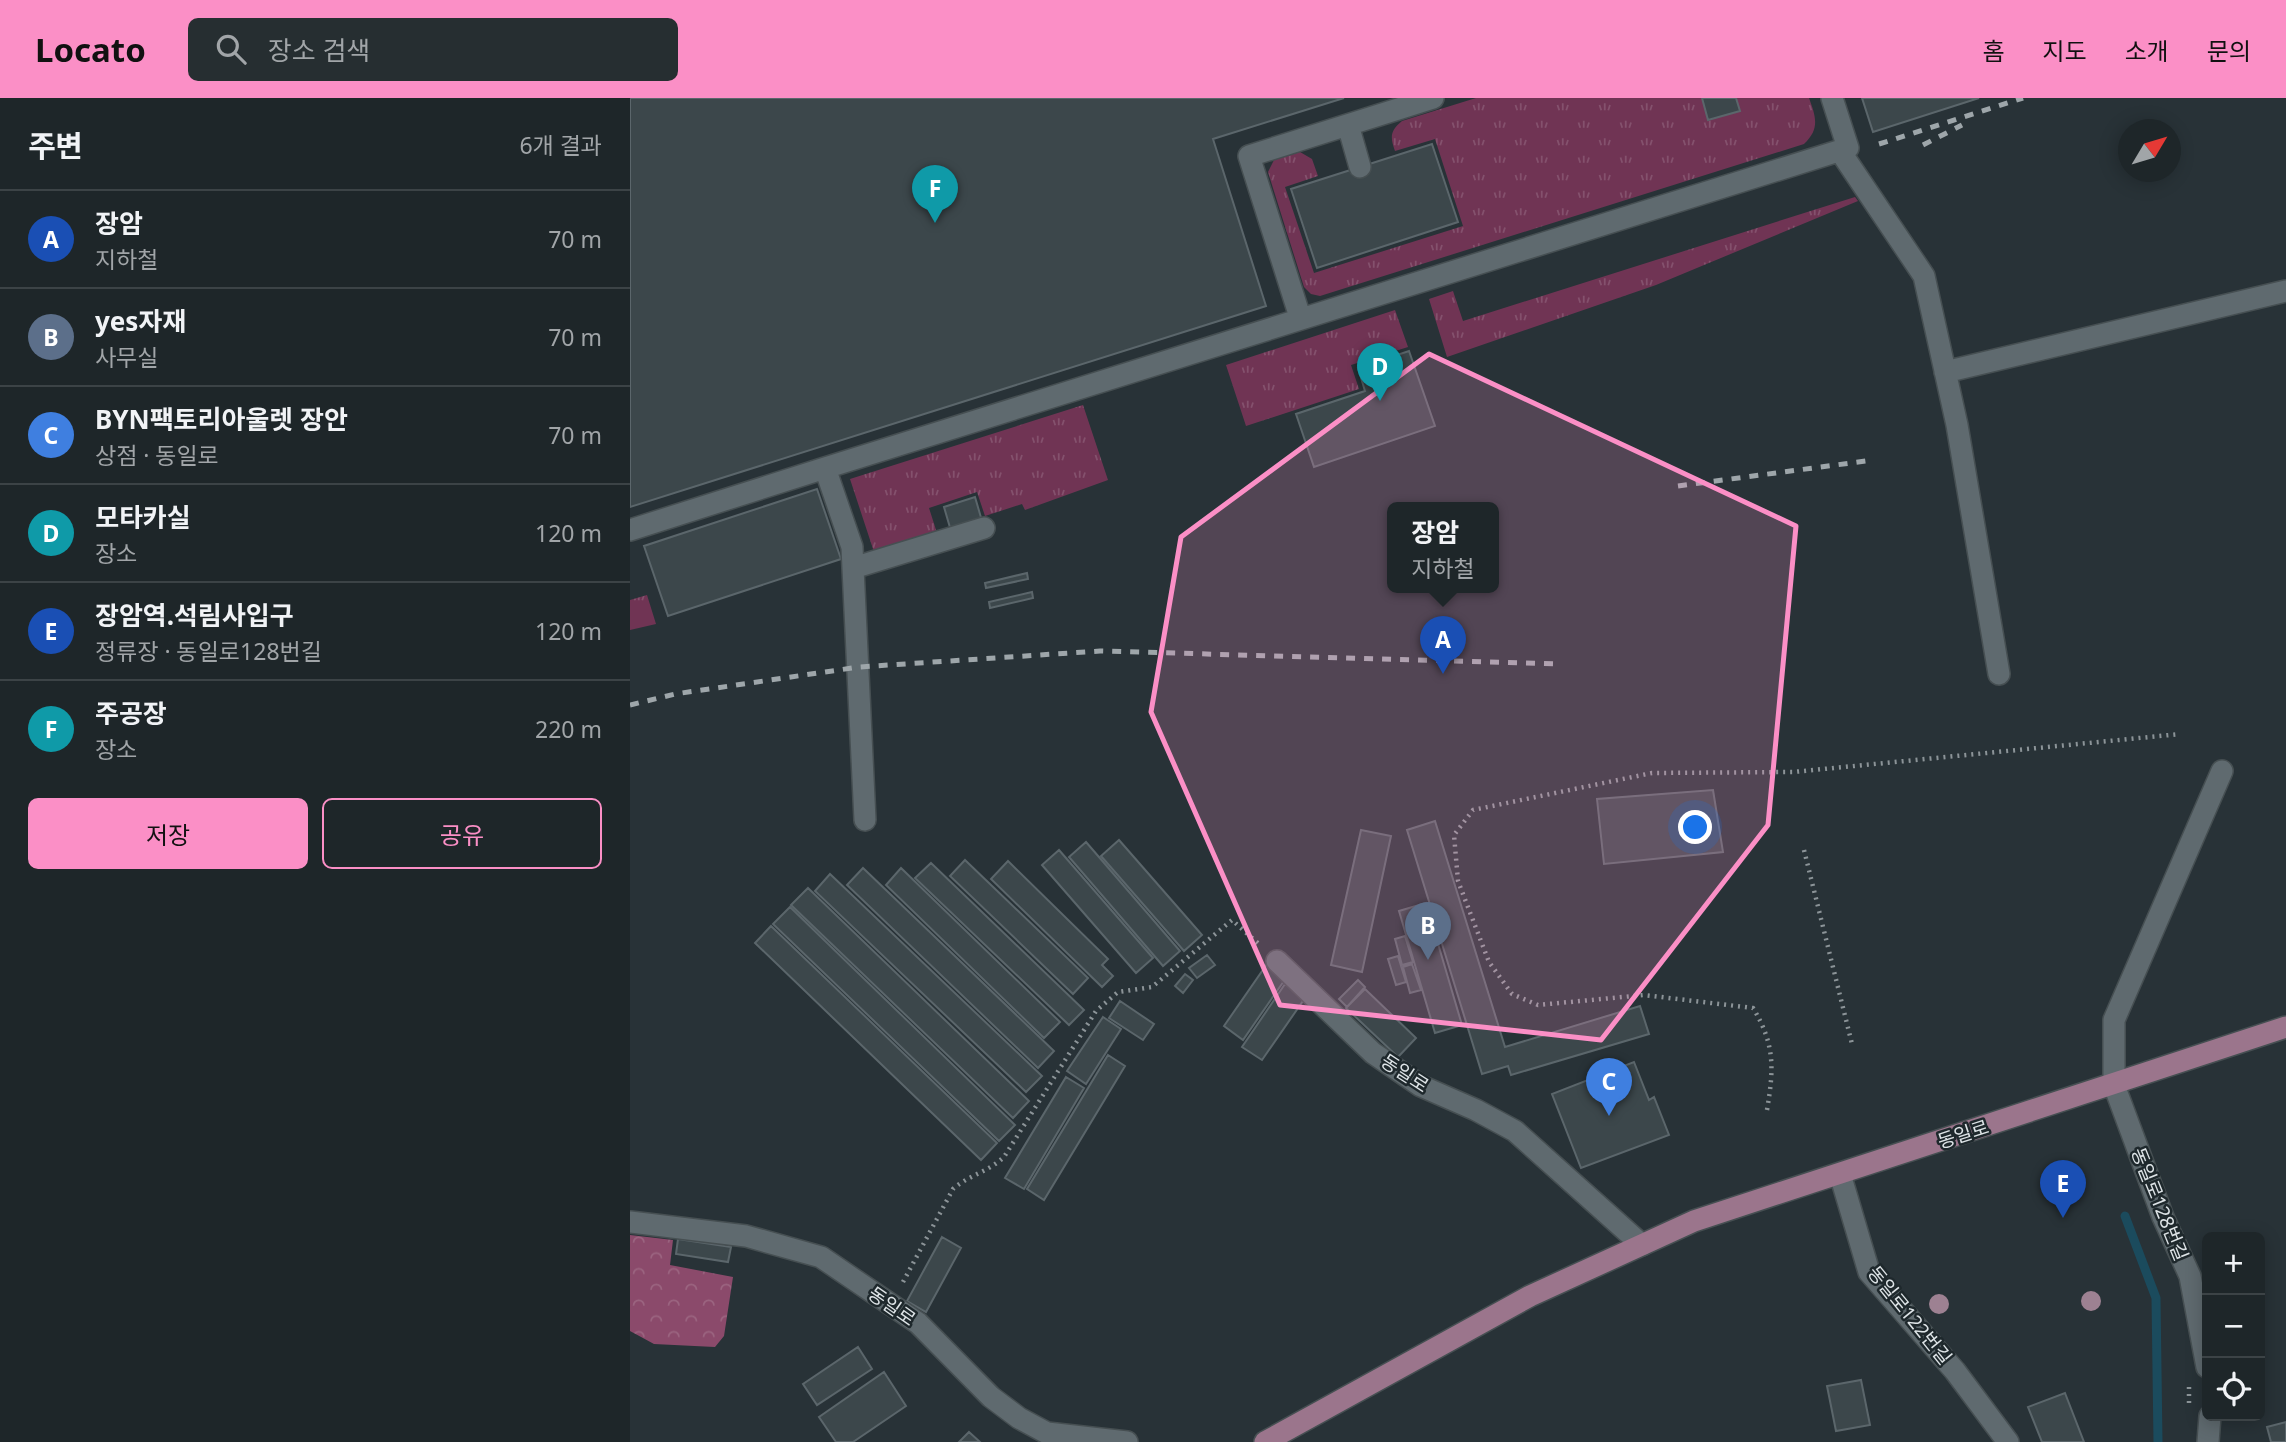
<!DOCTYPE html>
<html lang="ko">
<meta charset="utf-8">
<style>
:root{--surface:#1e2629;--page:#262e31;--text:#f1f3f6;--muted:#a1a5a8;--line:#3c4346;--accent:#fb8fc6}
body{margin:0;font-family:"Noto Sans","Noto Sans KR",sans-serif;background:var(--page);color:var(--text)}
.controls{position:absolute;right:21px;bottom:21px;display:grid;overflow:hidden;border-radius:10px;box-shadow:0 4px 18px #0003}
.controls button{width:63px;height:63px;display:grid;place-items:center;padding:0;border:0;border-bottom:2px solid var(--line);background:var(--surface);color:var(--text);font:35px sans-serif}
.compass{position:absolute;left:1488px;top:21px;width:63px;height:63px;border-radius:50%;background:var(--surface);box-shadow:0 4px 18px #0003;rotate:52deg}
.you{position:absolute;left:1066px;top:730px;width:24px;height:24px;margin:-18px;border:5px solid #fff;border-radius:50%;background:#1a73e8;box-shadow:0 0 0 10px #1a73e833}
.badge{display:grid;place-items:center;width:46px;height:46px;border-radius:50%;background:var(--accent);color:#fff;font-size:23px;font-weight:700}
.pin{position:absolute;translate:-50% -58px;filter:drop-shadow(0 2px 4px #0008)}
.pin::after{content:'';position:absolute;top:37px;width:24px;height:21px;background:inherit;clip-path:polygon(0 0,100% 0,50% 100%)}
.popup{position:absolute;left:757px;top:404px;width:112px;height:91px;box-sizing:border-box;display:grid;place-content:center;border-radius:10px;background:var(--surface);filter:drop-shadow(0 2px 5px #0005);font-size:23px;white-space:nowrap;color:var(--muted)}
.popup b{font-size:26px;color:var(--text)}
.popup::after{content:'';position:absolute;left:50%;top:100%;margin-left:-14px;border:14px solid transparent;border-top-color:var(--surface)}
.list{margin:0;padding:0;list-style:none}
h2{display:flex;justify-content:space-between;align-items:center;height:91px;margin:0;padding:0 28px;font-size:30px}
h2 small{font-size:23px;font-weight:400;color:var(--muted)}
.list li{display:grid;grid-template-columns:46px 1fr auto;gap:21px;align-items:center;box-sizing:border-box;height:98px;padding:0 28px;border-top:2px solid var(--line)}
.list b{display:block;font-size:26px;white-space:nowrap}
.list p{margin:0;font-size:23px;white-space:nowrap;color:var(--muted)}
.list em{font-size:23px;font-style:normal;color:var(--muted)}
.actions{display:flex;gap:14px;padding:21px 28px}
.actions a{flex:1;padding:16px 0;border:2px solid var(--accent);border-radius:10px;text-align:center;font-size:24px;color:var(--accent)}
.actions .main{background:var(--accent);color:#111}
.icon{flex:none;width:38px;height:38px;fill:none;stroke:currentColor;stroke-width:2;stroke-linecap:round;stroke-linejoin:round}
.map{position:relative;flex:none;width:1656px;height:1344px;overflow:hidden}
header{display:flex;align-items:center;gap:42px;box-sizing:border-box;height:98px;padding:0 35px;background:var(--accent);color:#111}
header strong{font-size:33px}
nav{display:flex;gap:38px;margin-inline-start:auto;font-size:24px}
.search{width:490px;height:63px;background:var(--page);display:flex;align-items:center;gap:18px;box-sizing:border-box;padding:0 24px;border-radius:10px;color:var(--muted);font-size:26px}
main{display:flex}
aside{flex:1;background:var(--surface)}
.map>svg:first-child{display:block}
.grass{fill:url(#grass-tufts)}
.forest{fill:url(#forest-crowns)}
.lines{fill:none;stroke-linecap:round;stroke-linejoin:round}
.stream{stroke:#1b4b5d;stroke-width:9}
.building{fill:#3c474b;stroke:#5b666b;stroke-width:2}
.minor-casing{stroke:#464f52;stroke-width:24}
.major-casing{stroke:#464f52;stroke-width:24}
.path{stroke:#8c9498;stroke-width:4.5;stroke-dasharray:2 5;stroke-linecap:butt}
.minor{stroke:#5f6a6f;stroke-width:21}
.major{stroke:#9b758c;stroke-width:21}
.rail{stroke:#9ea6aa;stroke-width:5;stroke-dasharray:9 9;stroke-linecap:butt}
.tree{fill:#9d8192}
.marked{fill:#fb8fc6;fill-opacity:0.2;stroke:#fb8fc6;stroke-width:5;stroke-linejoin:round}
.labels{text-anchor:middle;dominant-baseline:central;stroke-width:5;stroke-linejoin:round;paint-order:stroke}
.street-label{font-size:19px;fill:#dee4e7;stroke:#1e282c}
</style>
<header>
<strong>Locato</strong>
<div class="search"><svg class="icon" aria-label="search" viewBox="0 0 24 24"><circle cx="10" cy="10" r="6"/><path d="M15 15l6 6"/></svg>장소 검색</div>
<nav><a>홈</a><a>지도</a><a>소개</a><a>문의</a></nav>
</header>
<main>
<aside>
<h2>주변<small>6개 결과</small></h2>
<ul class="list">
<li><span class="badge" style="background:#1a4fb4">A</span><div><b>장암</b><p>지하철</p></div><em>70 m</em></li>
<li><span class="badge" style="background:#5c6f8a">B</span><div><b>yes자재</b><p>사무실</p></div><em>70 m</em></li>
<li><span class="badge" style="background:#3f7fe0">C</span><div><b>BYN팩토리아울렛 장안</b><p>상점 · 동일로</p></div><em>70 m</em></li>
<li><span class="badge" style="background:#0f9aa8">D</span><div><b>모타카실</b><p>장소</p></div><em>120 m</em></li>
<li><span class="badge" style="background:#1a4fb4">E</span><div><b>장암역.석림사입구</b><p>정류장 · 동일로128번길</p></div><em>120 m</em></li>
<li><span class="badge" style="background:#0f9aa8">F</span><div><b>주공장</b><p>장소</p></div><em>220 m</em></li>
</ul>
<div class="actions"><a class="main">저장</a><a>공유</a></div>
</aside>
<div class="map">
<svg width="1656" height="1344" viewBox="0 0 1656 1344">
<defs>
<pattern id="grass-tufts" width="24" height="20" patternUnits="userSpaceOnUse" patternTransform="scale(1.75)"><rect width="24" height="20" fill="#703454"/><path d="M3 7l-1-3M5 7V3M7 7l1-3M15 17l-1-3M17 17v-4M19 17l1-3" fill="none" stroke="#84516d"/></pattern>
<pattern id="forest-crowns" width="20" height="18" patternUnits="userSpaceOnUse" patternTransform="scale(1.75)"><rect width="20" height="18" fill="#8b4a6b"/><path d="M2 6a3 3 0 1 1 6 0M12 15a3 3 0 1 1 6 0" fill="none" stroke="#9b6480"/></pattern>
</defs>
<rect width="100%" height="100%" fill="#283237"/>
<path class="grass" d="M846 0H1179C1186 19 1190 31 1174 46L690 198 681 196 674 189 638 74 644 62 670 54 682 61 688 78 655 89 684 175 833 128 805 41 765 53C760 39 760 33 772 23Z
M1225 99 1228 103 1026 187 817 259 799 201 823 193 833 223Z
M765 212 778 249 721 267 729 291 616 328 596 267Z
M453 307 478 382 395 412 392 406 355 418 347 394 299 410 307 435 244 454 220 381Z
M17 497 26 526 0 532V502Z"/>
<path class="forest" d="M0 1137 43 1142 40 1167 103 1179 94 1238 85 1249 24 1246 0 1233Z"/>
<g class="lines">
<path class="stream" d="M1495 1118 1526 1200 1528 1344"/>
</g>
<path class="building" d="M0 0H714L583 41 636 208 0 409Z
M1072 0H1106L1110 13 1078 22Z
M1232 0H1349L1243 34Z
M802 46 828 124 687 170 661 91Z
M779 253 805 328 684 369 666 316 735 293 728 270Z
M187 391 211 461 38 518 14 448Z
M345 399 352 423 321 433 314 409Z
M397 475 398 481 356 490 355 485Z
M402 494 403 500 360 510 359 504Z
M1083 692 1093 754 974 766 967 701Z
M805 723 875 949 1010 908 1019 936 881 977 878 968 852 976 777 732Z
M731 732 761 738 732 874 701 867Z
M489 742 572 837 554 853 471 758Z
M456 744 550 853 533 868 439 759Z
M429 752 523 860 506 875 412 767Z
M335 762 458 880 443 896 320 778Z
M378 763 478 861 472 867 483 878 472 889 361 781Z
M301 765 454 912 439 927 285 780Z
M233 770 424 953 408 970 217 787Z
M271 770 430 924 414 940 256 787Z
M200 776 412 978 396 994 185 793Z
M178 790 399 1003 383 1020 161 807Z
M796 805 832 927 805 935 769 813Z
M160 809 385 1027 369 1043 143 826Z
M141 828 367 1045 351 1062 125 845Z
M775 838 783 864 772 867 765 841Z
M577 857 585 867 567 880 559 870Z
M768 858 776 884 766 887 758 861Z
M637 866 656 880 613 942 594 928Z
M782 866 791 892 780 895 773 869Z
M555 876 563 882 553 895 545 888Z
M728 882 735 889 717 909 709 901Z
M655 886 675 900 632 962 612 949Z
M735 891 786 940 768 959 716 910Z
M490 903 524 926 513 942 479 920Z
M473 919 491 931 456 986 437 973Z
M478 957 495 968 414 1102 397 1091Z
M1004 964 1019 1002 1024 999 1039 1037 951 1070 922 996Z
M436 979 454 990 394 1091 375 1080Z
M312 1139 331 1150 296 1214 277 1203Z
M48 1141 101 1149 98 1164 46 1156Z
M228 1249 242 1271 187 1307 173 1286Z
M254 1274 276 1308 223 1344H206L189 1319Z
M1231 1282 1240 1327 1206 1333 1197 1288Z
M1435 1295 1454 1344H1412L1398 1309Z
M1656 1324V1344H1641L1637 1329Z
M339 1334 350 1344H329Z"/>
<g class="lines">
<g class="minor-casing">
<path id="minor" d="M718 27 730 69
M1210 53 1294 178 1327 327 1369 576
M670 219 619 58 803 0
M1315 274 1656 193
M195 370 1218 50 1202 0
M0 432 195 370 222 449 235 722
M223 470 354 430
M647 863 743 955 791 988 846 1012 885 1033 1012 1147
M1210 1076 1239 1174 1325 1273 1378 1344
M0 1124 116 1138 191 1159 288 1225 361 1299 389 1320 417 1335 497 1344
M1577 1269 1560 1178 1533 1119 1484 987V922L1592 673
M1578 1344 1580 1318"/>
</g>
<g class="major-casing">
<path id="major" d="M635 1344 900 1198 1064 1123 1656 929"/>
</g>
<path class="path" d="M1174 752 1222 946
M1137 1012C1144 971 1145 946 1123 910L1014 897 908 907 882 896 859 864 828 783 824 737 843 712 1022 675 1163 674 1550 636
M273 1184 323 1091C339 1077 358 1074 374 1059L466 913 488 894 522 889 602 822 631 848
M1559 1305V1285"/>
<use href="#minor" class="minor"/>
<use href="#major" class="major"/>
<path class="rail" d="M1249 46 1393 0
M1293 47 1332 27
M1048 388 1236 363
M0 607 45 596 229 569 470 553 932 566"/>
</g>
<g class="tree">
<circle cx="1461" cy="1203" r="10"/>
<circle cx="1309" cy="1206" r="10"/>
</g>
<path class="marked" d="M799 256 1166 428 1138 727 971 942 650 907 521 614 551 439Z"/>
<g class="labels">
<g class="street-label">
<text transform="translate(775 975) rotate(33)">동일로</text>
<text transform="translate(1333 1036) rotate(-18)">동일로</text>
<text transform="translate(1530 1106) rotate(68)">동일로128번길</text>
<text transform="translate(262 1208) rotate(35)">동일로</text>
<text transform="translate(1280 1217) rotate(51)">동일로122번길</text>
</g>
</g>
</svg>
<div class="controls">
<button>+</button>
<button>−</button>
<button><svg class="icon" aria-label="locate" viewBox="0 0 24 24"><circle cx="12" cy="12" r="6"/><path d="M12 2v4M12 18v4M2 12h4M18 12h4"/></svg></button>
</div>
<svg class="compass" viewBox="-18 -18 36 36"><path d="M0-13l5 13h-10z" fill="#e53935"/><path d="M0 13l5-13h-10z" fill="#a1a5a8"/></svg>
<div class="you"></div>
<div class="pin badge" style="left:813px;top:576px;background:#1a4fb4">A</div>
<div class="popup"><b>장암</b>지하철</div>
<div class="pin badge" style="left:798px;top:862px;background:#5c6f8a">B</div>
<div class="pin badge" style="left:979px;top:1018px;background:#3f7fe0">C</div>
<div class="pin badge" style="left:750px;top:303px;background:#0f9aa8">D</div>
<div class="pin badge" style="left:1433px;top:1120px;background:#1a4fb4">E</div>
<div class="pin badge" style="left:305px;top:125px;background:#0f9aa8">F</div>
</div>
</main>
